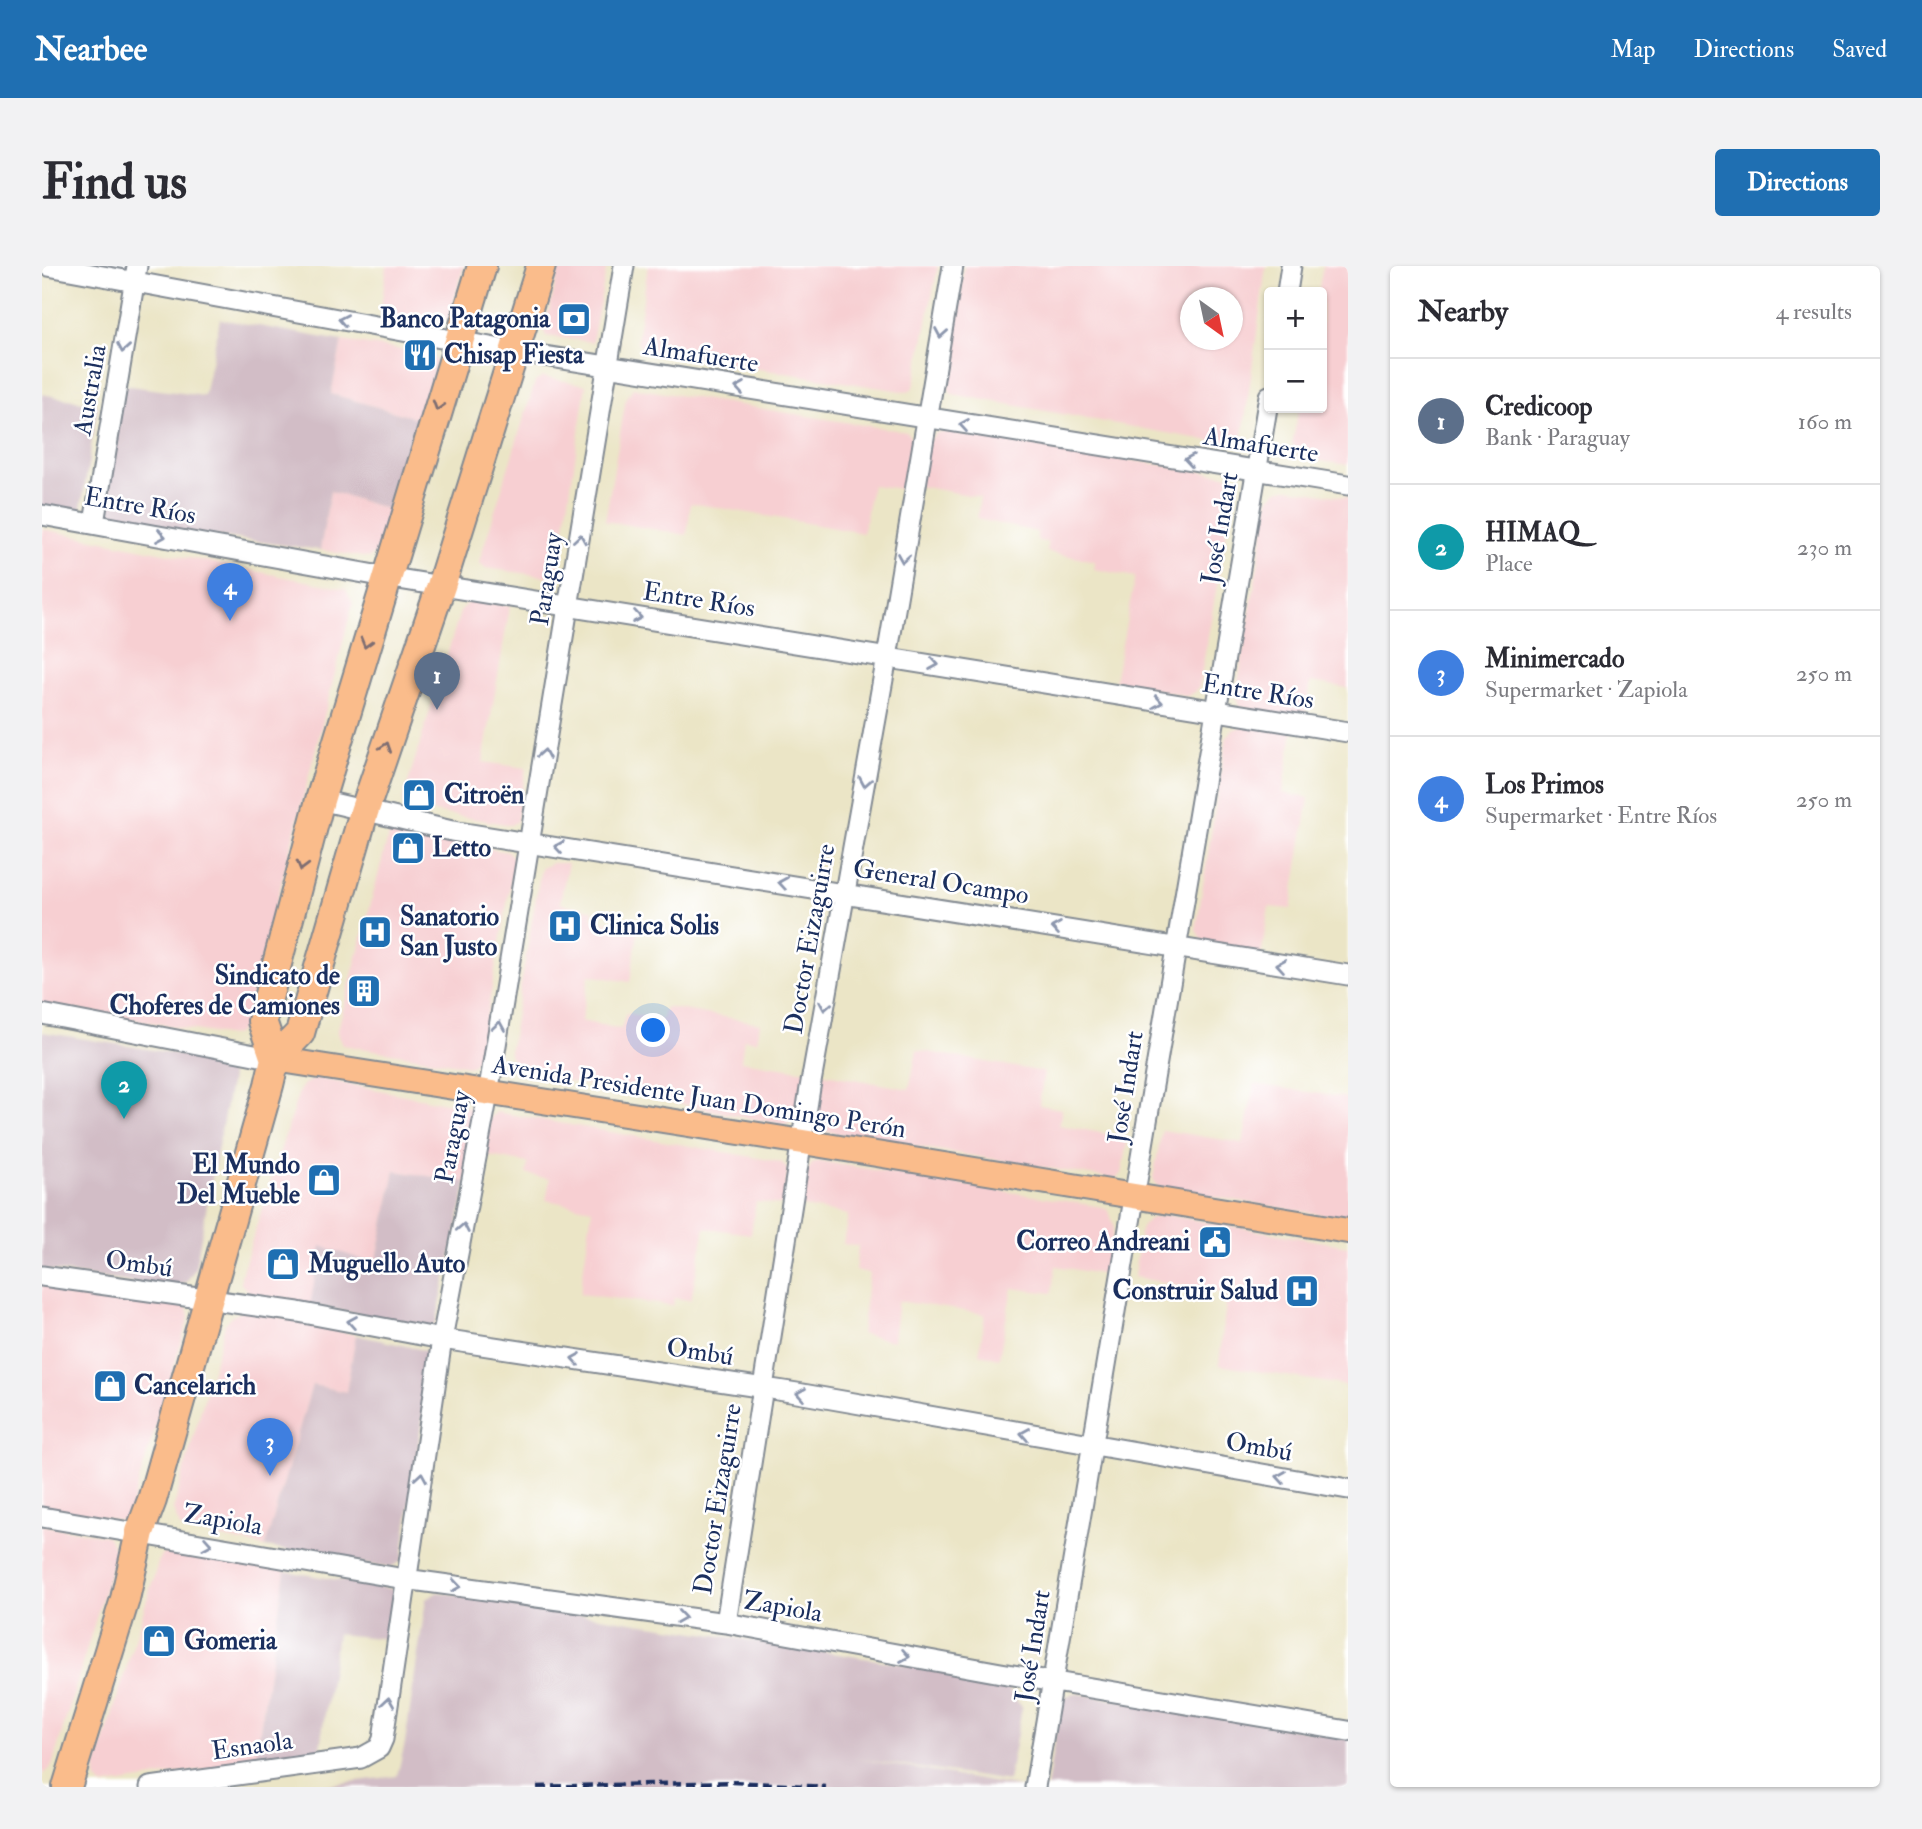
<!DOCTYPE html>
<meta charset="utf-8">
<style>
:root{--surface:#fff;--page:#f2f2f3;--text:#2b2b33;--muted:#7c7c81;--line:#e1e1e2;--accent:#1f6fb2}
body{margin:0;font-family:"IM FELL Double Pica",serif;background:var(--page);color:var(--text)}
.controls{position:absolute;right:21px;top:21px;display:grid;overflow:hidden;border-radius:7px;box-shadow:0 2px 5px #0004}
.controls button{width:63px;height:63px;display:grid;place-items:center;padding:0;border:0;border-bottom:2px solid var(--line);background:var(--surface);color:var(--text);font:35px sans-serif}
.compass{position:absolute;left:1138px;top:21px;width:63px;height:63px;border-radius:50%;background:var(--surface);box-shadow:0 2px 5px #0004;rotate:147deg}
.you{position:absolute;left:612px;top:765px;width:24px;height:24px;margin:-18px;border:5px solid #fff;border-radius:50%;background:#1a73e8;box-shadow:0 0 0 10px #1a73e833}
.badge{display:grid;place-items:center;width:46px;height:46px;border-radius:50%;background:var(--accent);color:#fff;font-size:23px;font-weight:700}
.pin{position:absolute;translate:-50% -58px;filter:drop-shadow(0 2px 4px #0008)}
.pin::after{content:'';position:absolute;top:37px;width:24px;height:21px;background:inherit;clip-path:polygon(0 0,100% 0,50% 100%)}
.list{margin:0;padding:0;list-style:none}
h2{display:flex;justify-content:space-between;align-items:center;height:91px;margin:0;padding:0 28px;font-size:30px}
h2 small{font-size:23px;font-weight:400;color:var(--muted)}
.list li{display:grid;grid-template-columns:46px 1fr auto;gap:21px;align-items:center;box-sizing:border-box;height:126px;padding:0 28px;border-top:2px solid var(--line)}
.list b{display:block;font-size:26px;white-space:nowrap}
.list p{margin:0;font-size:23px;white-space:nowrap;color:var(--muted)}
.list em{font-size:23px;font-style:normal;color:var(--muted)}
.map{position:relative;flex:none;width:1306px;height:1521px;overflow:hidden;border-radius:7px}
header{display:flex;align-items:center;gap:42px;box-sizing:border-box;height:98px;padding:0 35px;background:var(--accent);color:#fff}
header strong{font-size:33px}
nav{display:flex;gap:38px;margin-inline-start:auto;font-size:24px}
.intro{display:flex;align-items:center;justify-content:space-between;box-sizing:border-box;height:168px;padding:0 42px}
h1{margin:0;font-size:49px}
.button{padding:18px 32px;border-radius:7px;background:var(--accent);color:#fff;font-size:24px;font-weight:700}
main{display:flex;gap:42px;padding:0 42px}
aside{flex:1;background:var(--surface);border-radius:7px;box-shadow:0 2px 5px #0004}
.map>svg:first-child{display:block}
.built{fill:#f7cfd2;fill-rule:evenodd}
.industrial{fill:#d2bdc6}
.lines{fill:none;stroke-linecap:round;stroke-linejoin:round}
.minor-casing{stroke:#838a92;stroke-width:23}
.major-casing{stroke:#838a92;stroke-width:28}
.highway-casing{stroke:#838a92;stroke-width:32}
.minor{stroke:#fff;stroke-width:19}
.major{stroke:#fabc8b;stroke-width:24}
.highway{stroke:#fabc8b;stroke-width:28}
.rail{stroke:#1b2f5e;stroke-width:4.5;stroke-dasharray:10 5;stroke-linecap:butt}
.oneway{stroke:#8d97ae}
.oneway2{stroke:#7f6e72}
.labels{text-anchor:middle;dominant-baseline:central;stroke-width:5;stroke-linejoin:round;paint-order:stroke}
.poi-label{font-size:26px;font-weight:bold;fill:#1b2f5e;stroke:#fff;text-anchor:start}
.street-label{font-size:26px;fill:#1b2f5e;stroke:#fff}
</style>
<header>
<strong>Nearbee</strong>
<nav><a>Map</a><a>Directions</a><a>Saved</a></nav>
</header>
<div class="intro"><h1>Find us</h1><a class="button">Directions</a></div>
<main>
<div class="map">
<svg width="1306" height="1521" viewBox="0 0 1306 1521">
<rect width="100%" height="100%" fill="#fff"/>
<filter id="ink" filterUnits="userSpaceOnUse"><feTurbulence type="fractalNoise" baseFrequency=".0143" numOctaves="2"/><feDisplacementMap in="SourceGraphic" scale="14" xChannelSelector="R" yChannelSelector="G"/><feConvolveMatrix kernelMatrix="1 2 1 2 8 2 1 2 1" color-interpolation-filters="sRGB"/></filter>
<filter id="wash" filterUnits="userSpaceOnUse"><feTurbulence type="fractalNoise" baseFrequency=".00686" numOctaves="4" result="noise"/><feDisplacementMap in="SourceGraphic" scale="28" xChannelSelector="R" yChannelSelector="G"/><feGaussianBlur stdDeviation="1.57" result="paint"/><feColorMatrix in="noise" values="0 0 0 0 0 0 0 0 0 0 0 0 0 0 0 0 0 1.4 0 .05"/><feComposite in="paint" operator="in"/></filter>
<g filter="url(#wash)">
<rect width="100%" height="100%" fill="#ebe5c6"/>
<path class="built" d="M345 0H422L407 53 396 56 338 47Z
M518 0H565L550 76 504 70 502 64Z
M606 0H896L872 121 866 126 601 85 595 75Z
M922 0H1224L1200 176 1196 180 910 128 906 122ZM1148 32H1190V74H1148Z
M1281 0H1306V199L1259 192 1250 178 1257 142H1280V26H1276Z
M300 75 389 88 395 96 377 153 289 128Z
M501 111 544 119 516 307 509 311 443 302 437 296 493 116Z
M591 122 865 166 870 174 859 223 830 219 821 267 649 237 645 269 563 255 584 132Z
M906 166 1185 209 1191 212 1193 218 1157 421 1153 426 1146 430 1073 415 1093 311 1052 303 1053 295 1005 286V276L995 275V266L935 253 938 231 876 220 885 177 894 167Z
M1246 222 1306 232V422L1269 416 1262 455 1198 441 1194 429 1227 233 1235 224Z
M288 225 351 245 335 287 326 292 278 284Z
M0 263 304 323 311 337 203 760 194 768 188 770 0 738Z
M432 334 468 340 441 496 484 502 475 555 469 559 362 541 360 536 418 346 425 337Z
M1204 459 1251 465 1241 527 1267 532 1249 643 1227 641 1219 690 1166 680 1161 676 1154 664 1184 473 1190 464Z
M353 567 466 586 473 593 437 793 428 800 301 779 295 767 346 571Z
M510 597H526L518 637 551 644 550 653 572 657V661L596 666 588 716 547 709 539 755 579 763 584 747 620 754 623 741 718 757 715 775 702 773 699 795 765 805 757 845 749 856 741 859 476 805 467 788 499 602Z
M875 784 1002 806 997 839 1020 843 1017 859 1086 872 1079 908 1073 913 791 867 782 865 774 857 772 853 778 807 867 823Z
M275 812 429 842 433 847 425 916 353 905 334 998 268 1039 209 1028 199 1018V1009L257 825 262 818Z
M1212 818 1306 832V953L1118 922 1114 919 1111 912 1120 864 1201 877Z
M455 846 739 896 746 904 741 939 714 936 709 968 663 962 649 1034 632 1032 631 1040 538 1028 550 943 504 934 508 913 484 908 486 897 442 889 447 852Z
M777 895 1060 941 1067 945 1072 960 1064 1009 1014 1000 1010 1027 970 1022 957 1092 937 1088 943 1048 856 1035 851 1075 819 1068 827 1007 813 1004 816 980 801 978 806 949 757 940 763 907 771 897Z
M1124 949 1306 980V1120L1177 1099 1185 1028 1092 1011 1098 968 1101 959 1107 953Z
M0 1018 141 1038 145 1042 147 1051 88 1245 84 1252 77 1254 0 1242Z
M204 1043 314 1069 304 1126 270 1119 223 1281 144 1264 138 1261 131 1244 183 1058 189 1051Z
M0 1259 65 1270 74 1285 10 1500 0 1509Z
M135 1283 243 1305 213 1496 60 1520 54 1512V1502L118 1290 125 1285Z"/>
<path class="industrial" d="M178 53 300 75 289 128 377 153 351 245 288 225 278 284 70 256 63 252 59 246 81 119 162 130Z
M0 128 56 139 39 243 34 247 0 244Z
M0 766 179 795 187 800 189 812 153 1003 145 1015 133 1023 0 1003Z
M353 905 425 916 394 1057 387 1062 268 1039 279 980 334 998Z
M314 1069 382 1084 389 1088 360 1295 347 1302 223 1281 270 1119 304 1126Z
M243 1305 350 1323 354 1327 346 1373 295 1368 277 1488 213 1496Z
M396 1326 958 1413 980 1442 966 1515 810 1492 979 1521H268L355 1510 363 1477 384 1333Z
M1032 1427 1306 1471V1521H1005L1018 1439 1023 1431Z"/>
</g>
<g filter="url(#ink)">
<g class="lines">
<g class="minor-casing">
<path id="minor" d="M6 0 459 83 1306 219
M1245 26 1249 0
M0 249 344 311 1306 466
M52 257 95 0
M278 534 410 565 1306 709
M0 748 233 793
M0 1010 256 1046 400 1073 755 1127 1306 1223
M0 1251 363 1313 684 1357 959 1407 1306 1465
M684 1357 768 822 845 391 911 0
M108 1521 319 1492 337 1482 341 1473 400 1073 446 828 582 0
M993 1521 1227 130"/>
</g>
<g class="major-casing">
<path id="major" d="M233 793 761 876 1306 965"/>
</g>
<g class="highway-casing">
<path id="highway" d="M233 793 258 767 322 546 399 320 499 0
M25 1521 83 1333 98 1266 110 1234 227 819 233 793 220 755 278 534 440 0"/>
</g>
<use href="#minor" class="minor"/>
<use href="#major" class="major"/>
<use href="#highway" class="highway"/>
<path class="rail" d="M495 1521 690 1516 784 1521"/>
</g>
<defs><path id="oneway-chevron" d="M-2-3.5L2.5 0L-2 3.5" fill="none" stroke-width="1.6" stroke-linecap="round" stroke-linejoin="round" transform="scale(1.75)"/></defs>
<g class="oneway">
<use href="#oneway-chevron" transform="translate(301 54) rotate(-169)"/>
<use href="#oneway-chevron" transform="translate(899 67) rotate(100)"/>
<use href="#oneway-chevron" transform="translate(81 82) rotate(100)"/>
<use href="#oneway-chevron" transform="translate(698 122) rotate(-171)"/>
<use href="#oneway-chevron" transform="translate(922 159) rotate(-171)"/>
<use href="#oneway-chevron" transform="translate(1147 194) rotate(-171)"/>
<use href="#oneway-chevron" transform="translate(119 270) rotate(10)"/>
<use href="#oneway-chevron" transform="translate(538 273) rotate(-81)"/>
<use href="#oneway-chevron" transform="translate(861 292) rotate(99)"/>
<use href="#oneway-chevron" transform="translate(595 351) rotate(9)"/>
<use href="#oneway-chevron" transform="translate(892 398) rotate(9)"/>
<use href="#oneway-chevron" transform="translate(1116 436) rotate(9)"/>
<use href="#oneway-chevron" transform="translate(502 488) rotate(-80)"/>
<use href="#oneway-chevron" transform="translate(823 516) rotate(100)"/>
<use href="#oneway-chevron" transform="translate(517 581) rotate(-171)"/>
<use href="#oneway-chevron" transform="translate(741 617) rotate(-171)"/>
<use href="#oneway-chevron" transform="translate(1014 662) rotate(-171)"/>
<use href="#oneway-chevron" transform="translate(1239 699) rotate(-171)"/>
<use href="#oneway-chevron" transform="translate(783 740) rotate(100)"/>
<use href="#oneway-chevron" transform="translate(457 760) rotate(-81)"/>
<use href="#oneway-chevron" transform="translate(421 962) rotate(-79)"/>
<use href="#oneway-chevron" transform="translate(310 1056) rotate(-170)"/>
<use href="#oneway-chevron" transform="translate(534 1093) rotate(-171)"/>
<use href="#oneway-chevron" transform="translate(759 1128) rotate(-170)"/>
<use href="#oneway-chevron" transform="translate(983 1168) rotate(-170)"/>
<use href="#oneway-chevron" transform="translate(379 1211) rotate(-81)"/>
<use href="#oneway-chevron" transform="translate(1239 1211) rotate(-170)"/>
<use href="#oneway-chevron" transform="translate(165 1278) rotate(10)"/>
<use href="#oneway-chevron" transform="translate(414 1320) rotate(8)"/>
<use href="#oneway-chevron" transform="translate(639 1351) rotate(8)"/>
<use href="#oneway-chevron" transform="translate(863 1390) rotate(10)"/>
<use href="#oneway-chevron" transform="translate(346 1436) rotate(-82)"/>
</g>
<g class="oneway2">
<use href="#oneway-chevron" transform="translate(396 140) rotate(107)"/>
<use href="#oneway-chevron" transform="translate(324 377) rotate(106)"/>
<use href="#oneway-chevron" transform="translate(344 481) rotate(-71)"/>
<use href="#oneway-chevron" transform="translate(260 600) rotate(105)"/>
</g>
</g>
<defs>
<g id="bank-square" transform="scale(1.75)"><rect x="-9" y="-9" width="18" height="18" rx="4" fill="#1f6fb2" stroke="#fff"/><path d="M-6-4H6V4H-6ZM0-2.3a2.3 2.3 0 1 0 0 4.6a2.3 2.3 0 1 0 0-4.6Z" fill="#fff"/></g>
<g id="restaurant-square" transform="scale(1.75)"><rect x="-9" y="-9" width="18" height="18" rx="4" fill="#1f6fb2" stroke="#fff"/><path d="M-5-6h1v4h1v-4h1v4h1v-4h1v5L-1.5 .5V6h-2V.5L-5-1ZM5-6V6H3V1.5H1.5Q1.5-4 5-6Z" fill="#fff"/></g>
<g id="shop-square" transform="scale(1.75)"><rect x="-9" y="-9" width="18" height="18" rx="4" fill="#1f6fb2" stroke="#fff"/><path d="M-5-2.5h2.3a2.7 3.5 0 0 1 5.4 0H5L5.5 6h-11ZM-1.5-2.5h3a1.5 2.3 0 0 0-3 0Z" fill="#fff"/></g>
<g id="hospital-square" transform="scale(1.75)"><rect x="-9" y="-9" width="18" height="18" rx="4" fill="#1f6fb2" stroke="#fff"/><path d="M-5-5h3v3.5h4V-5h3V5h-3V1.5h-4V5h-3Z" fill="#fff"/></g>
<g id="building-square" transform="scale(1.75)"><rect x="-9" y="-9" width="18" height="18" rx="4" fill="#1f6fb2" stroke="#fff"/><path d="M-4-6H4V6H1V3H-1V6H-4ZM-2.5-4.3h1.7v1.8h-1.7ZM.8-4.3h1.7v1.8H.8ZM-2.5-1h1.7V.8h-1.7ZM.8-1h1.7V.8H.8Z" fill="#fff"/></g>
<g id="civic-square" transform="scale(1.75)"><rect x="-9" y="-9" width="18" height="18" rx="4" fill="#1f6fb2" stroke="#fff"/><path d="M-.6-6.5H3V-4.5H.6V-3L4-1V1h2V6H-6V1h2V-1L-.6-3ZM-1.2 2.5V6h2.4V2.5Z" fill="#fff"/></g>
</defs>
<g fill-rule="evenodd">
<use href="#bank-square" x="532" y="53"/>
<use href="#restaurant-square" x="378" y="89"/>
<use href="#shop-square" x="377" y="529"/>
<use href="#shop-square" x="366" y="582"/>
<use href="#hospital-square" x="523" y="660"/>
<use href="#hospital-square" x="333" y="666"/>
<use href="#building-square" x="322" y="725"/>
<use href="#shop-square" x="282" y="914"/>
<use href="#civic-square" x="1173" y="976"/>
<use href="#shop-square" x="241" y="998"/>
<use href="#hospital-square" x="1260" y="1025"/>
<use href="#shop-square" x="68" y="1120"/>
<use href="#shop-square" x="117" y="1375"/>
</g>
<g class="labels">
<g class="poi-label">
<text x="508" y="53" text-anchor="end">Banco Patagonia</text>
<text x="402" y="89">Chisap Fiesta</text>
<text x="402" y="529">Citroën</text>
<text x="390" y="582">Letto</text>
<text x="358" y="651">Sanatorio<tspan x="358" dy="30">San Justo</tspan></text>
<text x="548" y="660">Clinica Solis</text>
<text x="298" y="710" text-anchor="end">Sindicato de<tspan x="298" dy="30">Choferes de Camiones</tspan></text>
<text x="258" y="899" text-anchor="end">El Mundo<tspan x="258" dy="30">Del Mueble</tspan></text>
<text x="1148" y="976" text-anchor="end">Correo Andreani</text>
<text x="266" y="998">Muguello Auto</text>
<text x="1236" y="1025" text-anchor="end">Construir Salud</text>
<text x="92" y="1120">Cancelarich</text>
<text x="142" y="1375">Gomeria</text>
</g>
<g class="street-label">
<text transform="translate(659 89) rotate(9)">Almafuerte</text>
<text transform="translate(48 124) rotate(-80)">Australia</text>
<text transform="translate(1219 179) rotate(9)">Almafuerte</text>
<text transform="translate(98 240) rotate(10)">Entre Ríos</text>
<text transform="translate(1178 262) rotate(-80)">José Indart</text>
<text transform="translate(505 313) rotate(-81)">Paraguay</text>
<text transform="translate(657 334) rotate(9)">Entre Ríos</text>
<text transform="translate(1216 426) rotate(9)">Entre Ríos</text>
<text transform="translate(899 616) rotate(9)">General Ocampo</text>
<text transform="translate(768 673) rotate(-80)">Doctor Eizaguirre</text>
<text transform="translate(1084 821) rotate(-81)">José Indart</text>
<text transform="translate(657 831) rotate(9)">Avenida Presidente Juan Domingo Perón</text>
<text transform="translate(411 871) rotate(-79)">Paraguay</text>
<text transform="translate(97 998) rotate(8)">Ombú</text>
<text transform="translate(658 1086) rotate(9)">Ombú</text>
<text transform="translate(1217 1181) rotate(10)">Ombú</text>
<text transform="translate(676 1233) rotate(-81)">Doctor Eizaguirre</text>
<text transform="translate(181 1254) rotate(10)">Zapiola</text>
<text transform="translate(741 1341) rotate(10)">Zapiola</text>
<text transform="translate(991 1380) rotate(-81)">José Indart</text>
<text transform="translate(210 1480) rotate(-8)">Esnaola</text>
</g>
</g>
</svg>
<div class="controls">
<button>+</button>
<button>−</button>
</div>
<svg class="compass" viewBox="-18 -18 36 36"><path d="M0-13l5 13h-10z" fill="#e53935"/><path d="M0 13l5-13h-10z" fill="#7c7c81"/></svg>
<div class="you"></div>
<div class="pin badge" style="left:395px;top:444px;background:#5c6f8a">1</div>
<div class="pin badge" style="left:82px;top:853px;background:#0f9aa8">2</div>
<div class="pin badge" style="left:228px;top:1210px;background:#3f7fe0">3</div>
<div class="pin badge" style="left:188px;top:355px;background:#3f7fe0">4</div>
</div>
<aside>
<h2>Nearby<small>4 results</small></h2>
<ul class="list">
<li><span class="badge" style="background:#5c6f8a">1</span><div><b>Credicoop</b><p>Bank · Paraguay</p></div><em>160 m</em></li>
<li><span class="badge" style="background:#0f9aa8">2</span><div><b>HIMAQ</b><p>Place</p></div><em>230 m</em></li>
<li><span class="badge" style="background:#3f7fe0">3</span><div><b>Minimercado</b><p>Supermarket · Zapiola</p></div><em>250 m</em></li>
<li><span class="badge" style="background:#3f7fe0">4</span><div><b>Los Primos</b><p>Supermarket · Entre Ríos</p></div><em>250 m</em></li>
</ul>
</aside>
</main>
